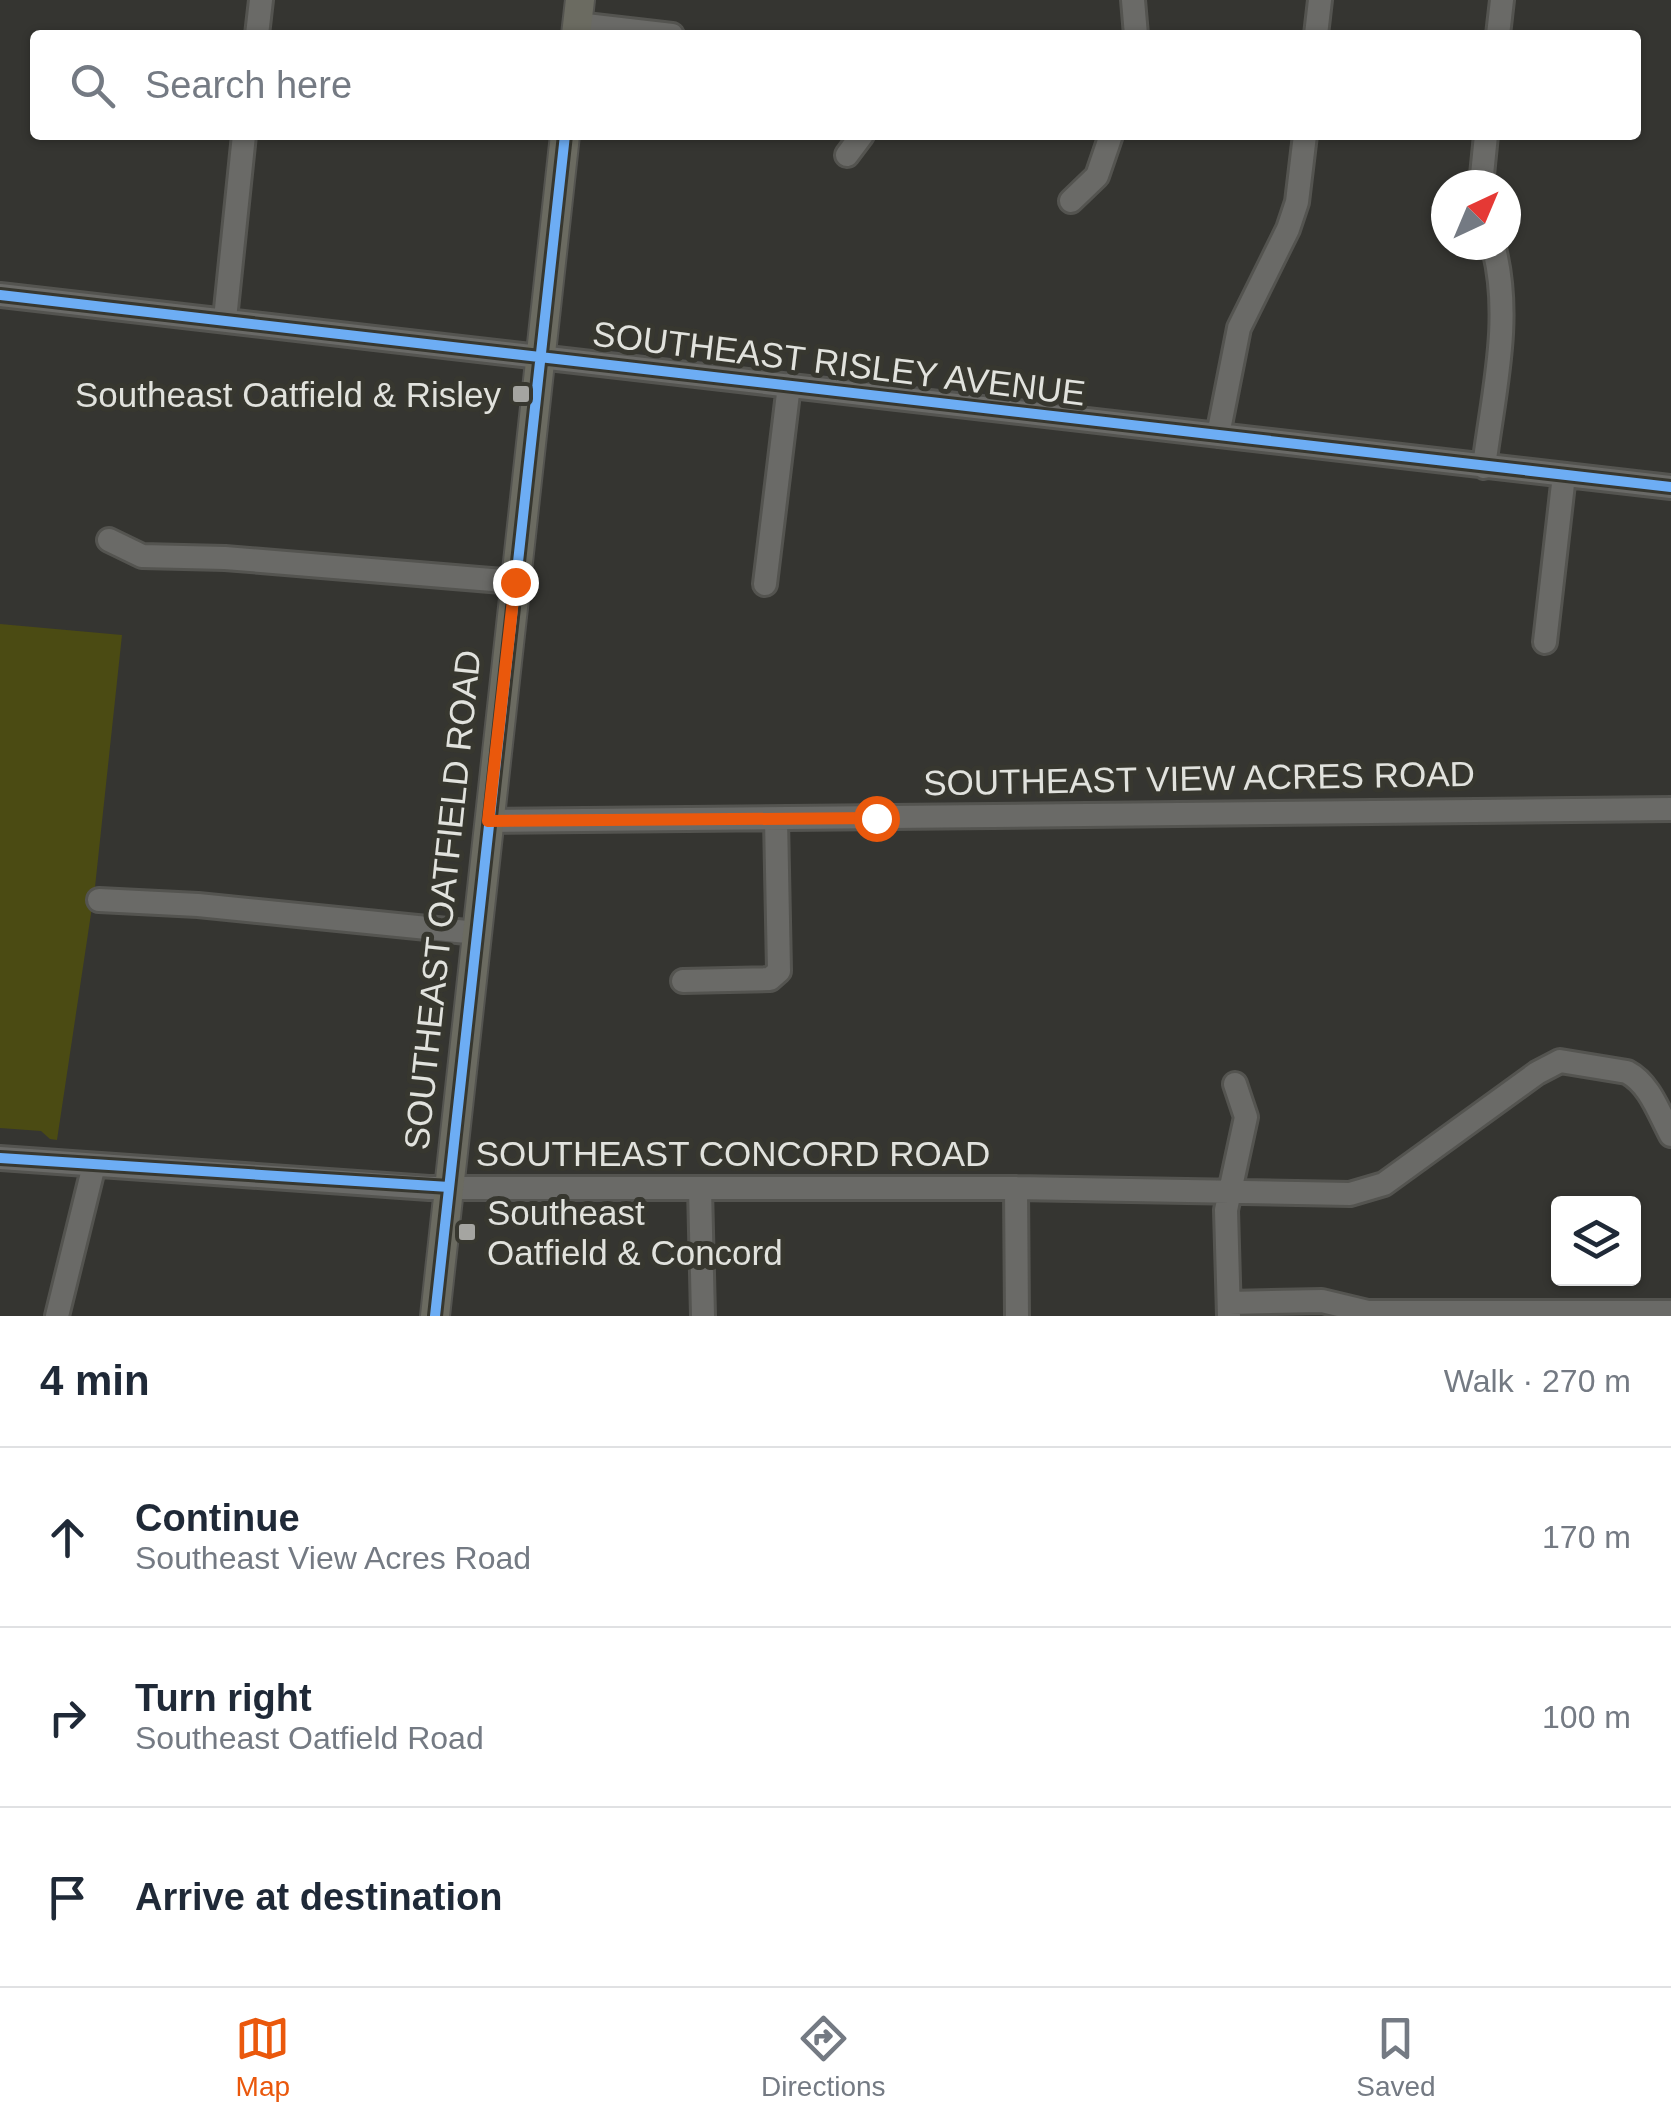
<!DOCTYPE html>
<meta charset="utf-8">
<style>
:root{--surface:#fff;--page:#f6f6f7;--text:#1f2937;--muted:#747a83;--line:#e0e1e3;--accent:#ea580c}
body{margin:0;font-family:Helvetica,sans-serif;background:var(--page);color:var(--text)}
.controls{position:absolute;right:30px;bottom:30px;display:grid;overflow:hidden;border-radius:10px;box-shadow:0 2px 8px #0004}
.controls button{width:90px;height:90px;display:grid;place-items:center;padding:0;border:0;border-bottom:2px solid var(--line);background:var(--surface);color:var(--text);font:50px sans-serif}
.compass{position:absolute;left:1431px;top:170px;width:90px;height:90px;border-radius:50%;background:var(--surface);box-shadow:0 2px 8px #0004;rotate:44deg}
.stop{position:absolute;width:30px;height:30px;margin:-22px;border:8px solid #ea580c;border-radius:50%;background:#fff}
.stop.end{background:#ea580c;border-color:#fff;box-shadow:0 2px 10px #0008}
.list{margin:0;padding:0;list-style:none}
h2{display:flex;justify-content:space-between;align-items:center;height:130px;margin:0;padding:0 40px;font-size:42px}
h2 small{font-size:32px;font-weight:400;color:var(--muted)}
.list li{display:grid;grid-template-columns:65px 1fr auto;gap:30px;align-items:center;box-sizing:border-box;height:180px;padding:0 40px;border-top:2px solid var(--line)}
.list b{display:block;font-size:38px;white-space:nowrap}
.list p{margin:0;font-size:32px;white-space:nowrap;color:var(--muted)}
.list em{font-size:32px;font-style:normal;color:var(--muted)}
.icon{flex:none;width:55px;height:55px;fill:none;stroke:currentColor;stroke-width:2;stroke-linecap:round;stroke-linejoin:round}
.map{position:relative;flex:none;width:1671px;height:1316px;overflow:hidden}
.search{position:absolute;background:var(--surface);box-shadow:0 2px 8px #0004;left:30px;right:30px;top:30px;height:110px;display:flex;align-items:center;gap:25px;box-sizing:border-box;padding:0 35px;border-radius:10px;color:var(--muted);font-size:38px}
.sheet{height:670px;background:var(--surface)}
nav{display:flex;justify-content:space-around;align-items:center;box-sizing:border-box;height:140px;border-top:2px solid var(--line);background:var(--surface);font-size:28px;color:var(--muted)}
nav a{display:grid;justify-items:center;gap:5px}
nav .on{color:var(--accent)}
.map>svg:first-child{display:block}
.green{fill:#4b4b13}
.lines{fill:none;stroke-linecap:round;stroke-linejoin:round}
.minor-casing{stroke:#545450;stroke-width:28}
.major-casing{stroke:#545450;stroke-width:32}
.minor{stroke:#6a6a67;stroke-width:22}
.major{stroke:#6b6b61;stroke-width:28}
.cycleway-casing{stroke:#37372f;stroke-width:16}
.cycleway{stroke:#6dadf4;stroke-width:10}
.route{stroke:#ea580c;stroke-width:12}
.poi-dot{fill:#a5a5a1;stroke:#37372f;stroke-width:4}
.labels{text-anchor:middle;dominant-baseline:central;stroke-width:10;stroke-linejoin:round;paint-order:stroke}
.street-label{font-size:35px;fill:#e1e2dd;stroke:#37372f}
.poi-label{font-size:35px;fill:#e1e2dd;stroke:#37372f;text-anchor:end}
</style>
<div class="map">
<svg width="1671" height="1316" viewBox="0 0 1671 1316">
<rect width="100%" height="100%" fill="#353531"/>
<path class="green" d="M0 624 122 635 95 887 57 1140 50 1139 41 1131 0 1128Z"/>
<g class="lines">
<g class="minor-casing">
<path id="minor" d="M1133 0 1136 35
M577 24 672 35
M257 35 261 0
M1316 35 1320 0
M1498 35 1502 0
M847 155 862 135
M1481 185 1486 135
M1071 201 1097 176 1111 135
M0 295 1671 487
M225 319 244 135
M1218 435 1239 328 1288 229 1297 202 1305 135
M1484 467C1493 394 1513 317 1493 245
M109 540 142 556 225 558 515 582
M765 584 789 385
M1545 642 1564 475
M489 821 1671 809
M99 900 198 905 477 933
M683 981 770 979 779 971 776 819
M0 1158 429 1188H1016L1350 1194 1384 1184 1537 1073 1560 1061 1627 1072C1650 1084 1659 1113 1671 1135
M700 1188 703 1316
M1016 1188 1017 1316
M1229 1303 1322 1301 1368 1312H1671
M57 1316 94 1165
M1229 1316 1226 1210 1246 1117 1235 1084"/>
</g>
<g class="major-casing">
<path id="major" d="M576 35 580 0
M435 1316 565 135"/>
</g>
<use href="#minor" class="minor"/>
<use href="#major" class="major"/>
<g class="cycleway-casing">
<path id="cycleway" d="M0 295 1671 487
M0 1158 449 1187
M435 1316 565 135"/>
</g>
<use href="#cycleway" class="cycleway"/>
</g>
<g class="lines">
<path class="route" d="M515 582 488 821 876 818"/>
</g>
<g class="poi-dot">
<rect x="511" y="384" width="20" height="20" rx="5"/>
<rect x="457" y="1222" width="20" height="20" rx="5"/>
</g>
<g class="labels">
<g class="street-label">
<text transform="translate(839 363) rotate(7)">SOUTHEAST RISLEY AVENUE</text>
<text transform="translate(1199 778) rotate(-1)">SOUTHEAST VIEW ACRES ROAD</text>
<text transform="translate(442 900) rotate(-84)">SOUTHEAST OATFIELD ROAD</text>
<text x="733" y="1153">SOUTHEAST CONCORD ROAD</text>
</g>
<g class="poi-label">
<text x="501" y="394">Southeast Oatfield &amp; Risley</text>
<text x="487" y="1212" text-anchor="start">Southeast<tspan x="487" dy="40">Oatfield &amp; Concord</tspan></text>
</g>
</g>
</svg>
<div class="controls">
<button><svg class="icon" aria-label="layers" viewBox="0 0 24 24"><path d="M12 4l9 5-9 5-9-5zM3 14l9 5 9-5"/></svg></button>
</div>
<svg class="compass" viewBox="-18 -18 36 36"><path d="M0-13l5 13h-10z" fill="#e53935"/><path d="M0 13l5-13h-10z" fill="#747a83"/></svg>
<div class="stop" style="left:876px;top:818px"></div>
<div class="stop end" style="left:515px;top:582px"></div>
<div class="search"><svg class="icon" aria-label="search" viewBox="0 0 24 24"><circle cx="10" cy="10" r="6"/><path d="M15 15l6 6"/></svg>Search here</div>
</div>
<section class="sheet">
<h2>4 min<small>Walk · 270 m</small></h2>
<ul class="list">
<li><svg class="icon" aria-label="ahead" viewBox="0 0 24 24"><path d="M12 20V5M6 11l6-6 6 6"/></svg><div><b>Continue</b><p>Southeast View Acres Road</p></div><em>170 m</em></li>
<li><svg class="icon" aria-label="right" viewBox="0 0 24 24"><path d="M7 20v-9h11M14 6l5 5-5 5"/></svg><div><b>Turn right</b><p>Southeast Oatfield Road</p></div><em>100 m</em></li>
<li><svg class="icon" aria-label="arrive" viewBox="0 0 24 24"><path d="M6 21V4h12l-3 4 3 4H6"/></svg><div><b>Arrive at destination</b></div></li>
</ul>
</section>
<nav>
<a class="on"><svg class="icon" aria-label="map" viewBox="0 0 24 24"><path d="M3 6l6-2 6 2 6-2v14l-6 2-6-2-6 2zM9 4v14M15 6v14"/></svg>Map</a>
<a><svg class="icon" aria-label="directions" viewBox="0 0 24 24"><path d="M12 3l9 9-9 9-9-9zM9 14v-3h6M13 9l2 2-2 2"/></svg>Directions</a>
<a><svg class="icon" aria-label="saved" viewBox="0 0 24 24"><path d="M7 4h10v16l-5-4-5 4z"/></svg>Saved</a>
</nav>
